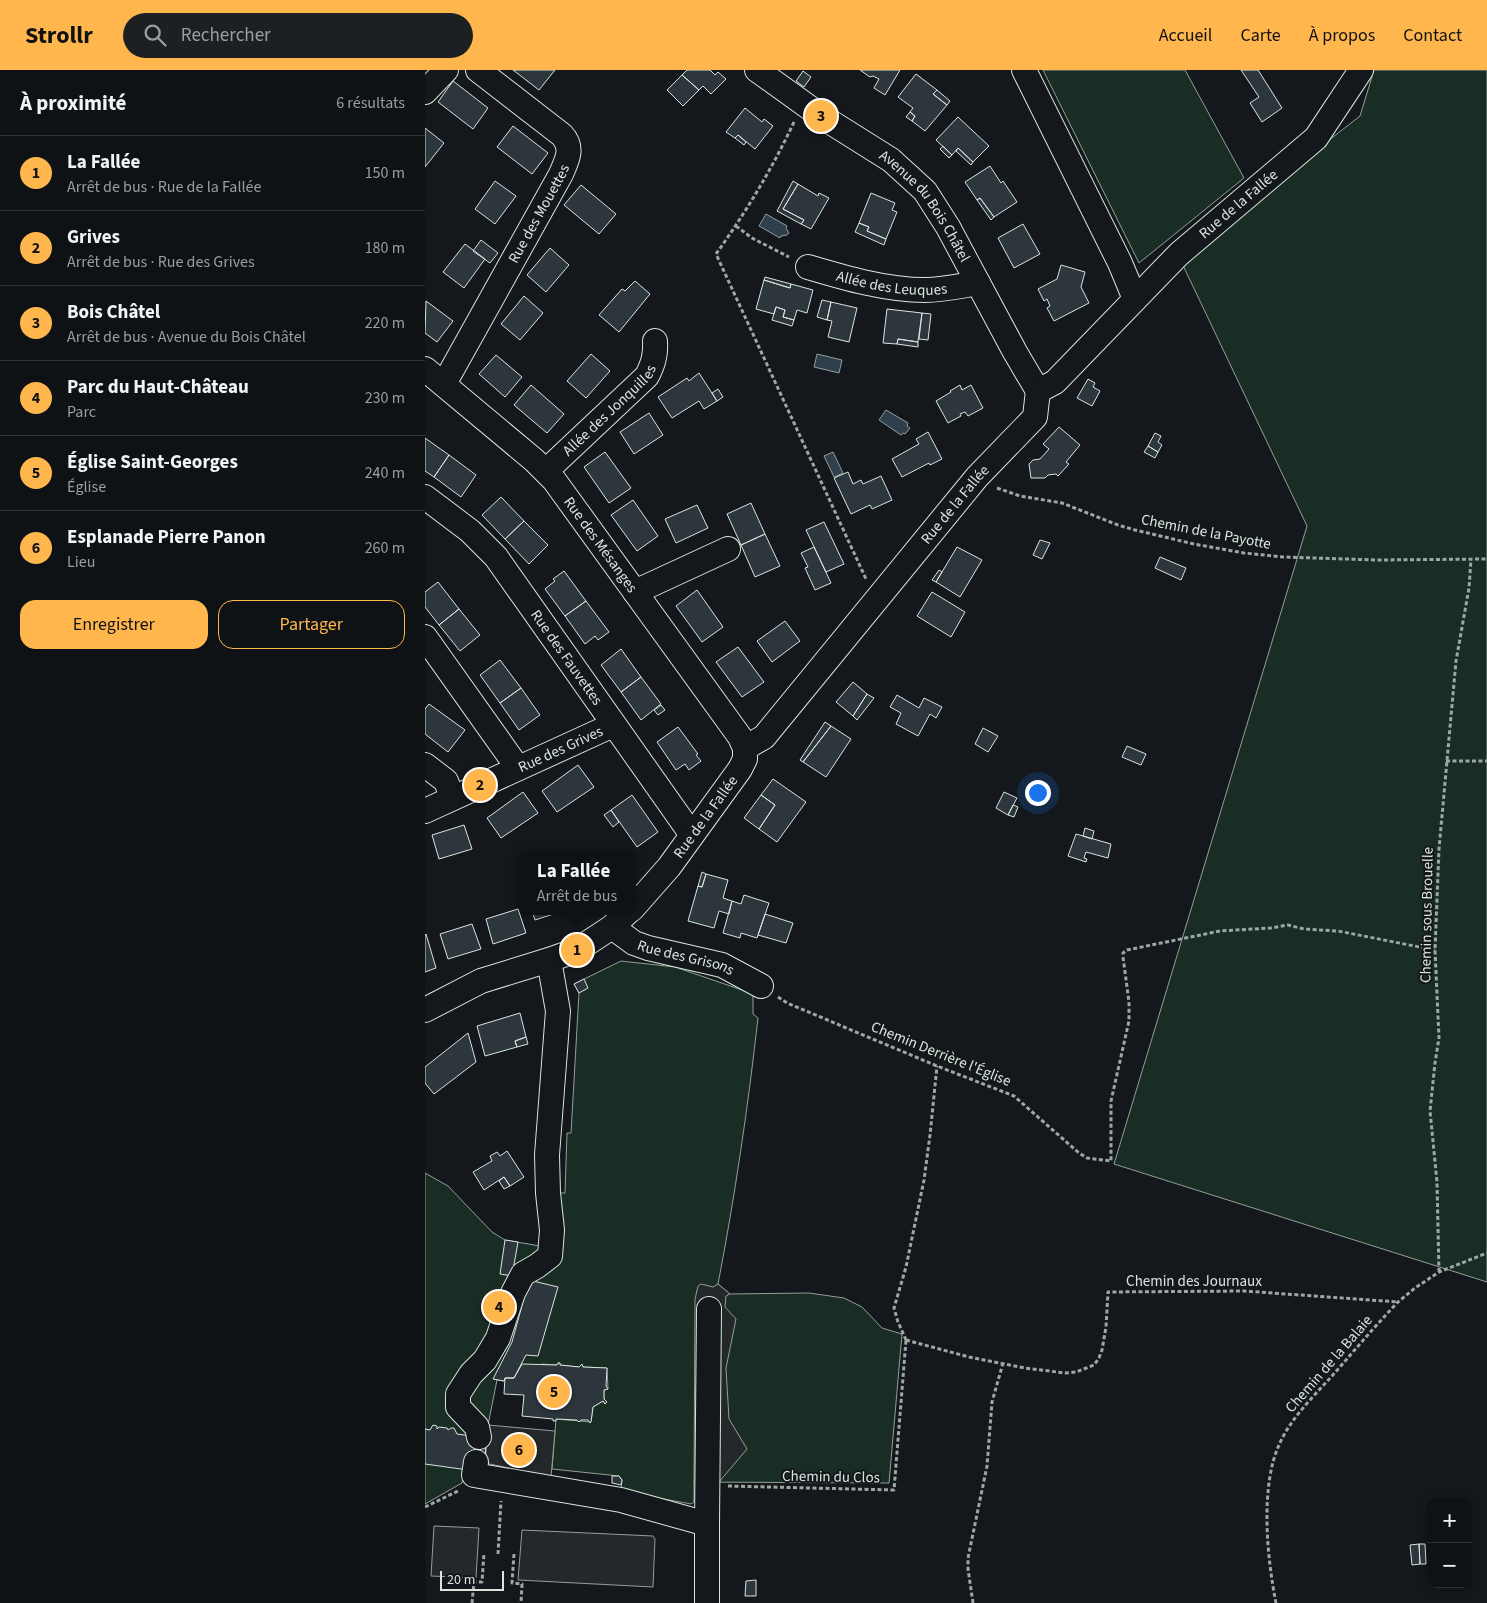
<!DOCTYPE html>
<html lang="fr">
<meta charset="utf-8">
<style>
:root{--surface:#0f1215;--page:#1d2022;--text:#f1f3f6;--muted:#9b9ea0;--line:#2f3234;--accent:#ffb74d}
body{margin:0;font-family:"Source Sans 3",sans-serif;background:var(--page);color:var(--text)}
.controls{position:absolute;right:15px;bottom:15px;display:grid;overflow:hidden;border-radius:10px;box-shadow:0 2px 8px #0003}
.controls button{width:45px;height:45px;display:grid;place-items:center;padding:0;border:0;border-bottom:1px solid var(--line);background:var(--surface);color:var(--text);font:25px sans-serif}
.scale{position:absolute;left:15px;bottom:12px;width:64px;box-sizing:border-box;padding-left:5px;border:2px solid #d8e6dc;border-top:0;font-size:14px;line-height:18px;white-space:nowrap;color:#d8e6dc;-webkit-text-stroke:4px #14181c;paint-order:stroke}
.you{position:absolute;left:612px;top:722px;width:18px;height:18px;margin:-12px;border:4px solid #fff;border-radius:50%;background:#1a73e8;box-shadow:0 0 0 8px #1a73e833}
.badge{display:grid;place-items:center;width:32px;height:32px;border-radius:50%;background:var(--accent);color:#111;font-size:16px;font-weight:700}
.pin{position:absolute;translate:-50% -50%;border:2px solid #fff;box-shadow:0 1px 5px #0006}
.popup{position:absolute;left:93px;top:780px;width:118px;height:65px;box-sizing:border-box;display:grid;place-content:center;border-radius:10px;background:var(--surface);filter:drop-shadow(0 1px 4px #0005);font-size:16px;white-space:nowrap;color:var(--muted)}
.popup b{font-size:19px;color:var(--text)}
.popup::after{content:'';position:absolute;left:50%;top:100%;margin-left:-10px;border:10px solid transparent;border-top-color:var(--surface)}
.list{margin:0;padding:0;list-style:none}
h2{display:flex;justify-content:space-between;align-items:center;height:65px;margin:0;padding:0 20px;font-size:21px}
h2 small{font-size:16px;font-weight:400;color:var(--muted)}
.list li{display:grid;grid-template-columns:32px 1fr auto;gap:15px;align-items:center;box-sizing:border-box;height:75px;padding:0 20px;border-top:1px solid var(--line)}
.list b{display:block;font-size:19px;white-space:nowrap}
.list p{margin:0;font-size:16px;white-space:nowrap;color:var(--muted)}
.list em{font-size:16px;font-style:normal;color:var(--muted)}
.actions{display:flex;gap:10px;padding:15px 20px}
.actions a{flex:1;padding:11px 0;border:1px solid var(--accent);border-radius:15px;text-align:center;font-size:18px;color:var(--accent)}
.actions .main{background:var(--accent);color:#111}
.icon{flex:none;width:28px;height:28px;fill:none;stroke:currentColor;stroke-width:2;stroke-linecap:round;stroke-linejoin:round}
.map{position:relative;flex:none;width:1062px;height:1533px;overflow:hidden}
header{display:flex;align-items:center;gap:30px;box-sizing:border-box;height:70px;padding:0 25px;background:var(--accent);color:#111}
header strong{font-size:24px}
nav{display:flex;gap:28px;margin-inline-start:auto;font-size:18px}
.search{width:350px;height:45px;background:var(--page);display:flex;align-items:center;gap:12px;box-sizing:border-box;padding:0 18px;border-radius:28px;color:var(--muted);font-size:19px}
main{display:flex}
aside{flex:1;background:var(--surface)}
.map>svg:first-child{display:block}
.green{fill:#1a2d24;stroke:#939e99}
.parking{fill:#24282b;stroke:#939e99}
.water{fill:#2f3f4d;stroke:#939e99}
.building{fill:#2c363c;stroke:#d8e6dc}
.lines{fill:none;stroke-linecap:round;stroke-linejoin:round}
.minor-casing{stroke:#d8e6dc;stroke-width:26}
.path{stroke:#9da8a2;stroke-width:3;stroke-dasharray:4 2.5;stroke-linecap:butt}
.minor{stroke:#14181c;stroke-width:24}
.labels{text-anchor:middle;dominant-baseline:central;stroke-width:4;stroke-linejoin:round;paint-order:stroke}
.street-label{font-size:15px;fill:#d8e6dc;stroke:#14181c}
</style>
<header>
<strong>Strollr</strong>
<div class="search"><svg class="icon" aria-label="search" viewBox="0 0 24 24"><circle cx="10" cy="10" r="6"/><path d="M15 15l6 6"/></svg>Rechercher</div>
<nav><a>Accueil</a><a>Carte</a><a>À propos</a><a>Contact</a></nav>
</header>
<main>
<aside>
<h2>À proximité<small>6 résultats</small></h2>
<ul class="list">
<li><span class="badge">1</span><div><b>La Fallée</b><p>Arrêt de bus · Rue de la Fallée</p></div><em>150 m</em></li>
<li><span class="badge">2</span><div><b>Grives</b><p>Arrêt de bus · Rue des Grives</p></div><em>180 m</em></li>
<li><span class="badge">3</span><div><b>Bois Châtel</b><p>Arrêt de bus · Avenue du Bois Châtel</p></div><em>220 m</em></li>
<li><span class="badge">4</span><div><b>Parc du Haut-Château</b><p>Parc</p></div><em>230 m</em></li>
<li><span class="badge">5</span><div><b>Église Saint-Georges</b><p>Église</p></div><em>240 m</em></li>
<li><span class="badge">6</span><div><b>Esplanade Pierre Panon</b><p>Lieu</p></div><em>260 m</em></li>
</ul>
<div class="actions"><a class="main">Enregistrer</a><a>Partager</a></div>
</aside>
<div class="map">
<svg width="1062" height="1533" viewBox="0 0 1062 1533">
<rect width="100%" height="100%" fill="#14181c"/>
<path class="green" d="M618 0H760L819 108 714 193Z
M949 0H1062V1212L689 1094 882 456 754 187 935 46Z
M196 891 250 897 323 922 328 925V944L333 948C323 1037 310 1126 293 1214L305 1224 384 1223 419 1228 437 1237 457 1258 477 1264 464 1413 269 1412V1432L266 1434 196 1421 197 1410 194 1406 127 1399 131 1349 166 1352 168 1337 178 1331 180 1334 181 1333 179 1329V1320L183 1319 182 1298 158 1297 157 1295 154 1297 135 1295V1293H133L132 1295 117 1294 89 1308H80L79 1311 72 1310 63 1355 60 1393 40 1400 37 1413 0 1434V1103L23 1116 67 1162 80 1170 121 1177 116 1123H140L142 1063H146L154 923 149 914Z"/>
<path class="parking" d="M276 1214 288 1217 293 1214 305 1224 301 1226 300 1237 311 1249 301 1298 304 1349 322 1379 294 1412H269L270 1229 273 1216Z
M63 1355 130 1361 126 1407 60 1393Z
M9 1456 54 1458 51 1508 6 1506Z
M97 1460 228 1466 230 1469 228 1517 93 1510Z"/>
<path class="water" d="M341 144 362 156 361 158 364 163 362 165 356 166 355 168 334 156Z
M392 284 417 290 414 303 389 297Z
M461 340 483 353 482 356 485 358 480 364 478 363 476 365 454 350Z
M408 382 418 403 409 407 399 386Z"/>
<path class="building" d="M88 0H130L114 20Z
M262 0H285L290 5 293 2 301 9 286 24 278 16 274 20 257 5Z
M435 0H475L460 25 449 18 454 9 448 6 445 7Z
M816 0H833L857 38 837 52 825 33 834 27Z
M378 1 386 7 379 17 371 11Z
M491 4 512 20 508 24 522 35 500 61 487 51 490 46 485 42 488 38 473 27Z
M257 5 274 20 258 36 242 20Z
M28 11 63 38 48 59 13 32Z
M512 20 525 31 522 35 508 24Z
M320 38 337 52 339 49 348 56 330 79 313 65 310 68 301 62Z
M485 42 490 46 487 51 481 47Z
M533 47 564 76 548 92 533 78 527 85 511 70Z
M88 56 123 83 107 104 72 77Z
M0 58 19 73 0 97Z
M313 65 321 72 319 75 310 68Z
M518 76 527 85 524 88 515 79Z
M533 78 548 92 546 95 531 81Z
M565 96 576 113 578 111 592 132 569 147 555 128 552 130 540 112Z
M70 111 91 126 70 154 50 139Z
M368 111 373 114 358 139 379 150 376 154 352 141Z
M373 114 393 126 394 123 404 128 386 159 376 154 379 150 358 139Z
M156 115 191 144 174 164 139 135Z
M446 123 470 133 467 140 472 142 461 169 442 161 444 157 434 153Z
M555 128 569 147 566 150 552 130Z
M434 153 444 157 442 161 461 169 459 175 430 162Z
M598 154 615 184 589 198 573 168Z
M56 170 73 183 65 193 48 181Z
M40 174 60 189 39 218 18 202Z
M125 178 144 195 121 222 102 205Z
M636 195 660 202 656 217 664 233 629 251 622 238 625 236 622 229 619 231 613 219 632 209Z
M340 207 366 214 365 218 339 210Z
M339 210 365 218 366 214 388 220 382 243 372 240 369 250 358 247 360 240 351 237 349 244 331 239Z
M210 211 225 224 194 262 174 245 197 219 200 221Z
M99 226 118 243 95 270 76 254Z
M397 230 406 232 402 250 392 247Z
M1 231 28 251 12 272 0 263Z
M406 232 432 238 424 272 403 267 407 251 402 250Z
M351 237 360 240 358 247 369 250 367 256 347 250Z
M462 239 497 243 493 272 473 269 472 274 458 273Z
M497 243 506 244 503 270 494 269Z
M473 269 493 272V277L472 274Z
M166 284 185 301 161 328 142 311Z
M71 285 97 307 80 327 54 304Z
M274 303 292 331 279 339 274 331 247 348 233 327 262 308 264 311Z
M663 309 670 313 668 317 675 321 667 336 652 328Z
M106 315 139 344 122 363 89 335Z
M535 315 537 320 546 315 558 338 543 346 540 342 535 344 536 346 523 353 511 331 526 322 525 321Z
M293 319 298 327 292 331 287 323Z
M224 343 238 365 209 384 195 362Z
M634 357 655 375 641 392 644 394 633 406 631 404 623 405 620 408H606L604 394 608 390 615 389 624 379 618 374Z
M503 362 517 389 505 395 504 393 477 407 467 389 494 374 491 369Z
M730 363 736 366 733 372 737 375 733 382 723 376Z
M0 368 24 385 9 407 0 401Z
M723 376 733 382 730 388 719 382Z
M180 382 206 418 184 433 159 397Z
M24 385 51 405 36 427 9 407Z
M423 402 428 414 436 410 438 414 456 406 467 430 447 439 445 435 426 444 409 408Z
M76 427 99 451 80 469 57 445Z
M208 430 233 466 212 481 186 445Z
M326 433 340 464 316 475 302 444Z
M272 435 283 458 251 473 240 449Z
M99 451 123 475 104 494 80 469Z
M399 452 419 494 401 502 381 460Z
M340 464 355 496 330 507 316 475Z
M615 470 625 473 617 489 608 485Z
M389 477 406 513 390 520 380 498 383 497 376 483Z
M532 477 557 490 535 527 511 512Z
M735 487 761 498 756 510 730 498Z
M514 500 517 502 511 512 507 510Z
M139 501 161 531 140 546 120 519 130 511 128 509Z
M13 512 34 539 14 555 0 537V522Z
M272 520 298 557 277 572 251 536Z
M507 522 540 542 526 567 492 546Z
M161 531 184 562 173 570 170 566 160 574 140 546Z
M34 539 55 565 35 581 14 555Z
M360 551 375 571 347 592 332 571Z
M313 577 339 612 317 627 291 592Z
M196 579 216 607 196 622 176 595Z
M75 590 96 618 75 633 55 605Z
M216 607 236 634 216 650 196 622Z
M428 612 442 624 428 646 411 632Z
M96 618 115 645 94 660 75 633Z
M442 624 449 628 432 650 428 646Z
M472 625 494 638 499 628 517 637 511 648 505 644 493 666 471 654 476 643 465 637Z
M4 634 40 660 23 682 0 664V639Z
M236 635 240 640 233 645 229 640Z
M400 652 406 656 378 692 375 690Z
M406 656 426 669 401 707 378 692Z
M253 657 273 684 271 685 276 691 264 700 260 694 251 700 232 672Z
M558 658 573 666 563 682 550 674Z
M702 676 721 684 716 695 697 687Z
M153 695 169 717 132 742 117 721Z
M348 709 381 732 352 772 334 759 350 735 336 725Z
M98 722 113 743 76 768 62 748Z
M579 722 592 728 583 745 571 738Z
M207 725 233 762 212 777 186 740Z
M336 725 350 735 334 759 319 748Z
M588 735 593 737 589 747 583 745Z
M186 740 194 752 188 757 179 745Z
M39 755 47 779 14 789 7 765Z
M660 758 669 761 667 769 658 766Z
M651 764 686 774 683 788 661 782 659 788 662 789 661 792 643 786Z
M277 802 281 804 277 817 273 816Z
M281 804 303 810 298 828 307 831 304 844 294 841 289 858 263 851 273 816 277 817Z
M319 825 344 833 332 868 316 863 315 868 298 863 307 831 316 834Z
M93 839 101 863 68 874 61 849Z
M107 841H138L110 850Z
M340 844 368 853 361 873 333 865Z
M47 854 56 879 23 889 15 864Z
M1 864 11 898 0 902V865Z
M159 909 163 918 154 923 149 914Z
M95 943 101 967 90 971 92 977 60 986 52 956Z
M43 963 51 992 9 1024 0 1013V997Z
M101 967 103 974 92 977 90 971Z
M82 1081 99 1107 85 1116 79 1107 59 1120 48 1102 67 1091 65 1086 72 1082 75 1086Z
M79 1107 85 1116 79 1119 74 1111Z
M80 1170 93 1172 87 1206 75 1204Z
M104 1210 133 1217 113 1286 101 1285 89 1308H80L79 1311 68 1309 87 1272Z
M133 1293H135V1295L154 1297 157 1294 158 1297 182 1298 181 1316 183 1319 179 1320V1329L182 1332 180 1334 178 1331 168 1337 166 1352 165 1353 163 1350H156L154 1352 152 1350 131 1349V1351H128V1349L97 1346 99 1325 79 1324 80 1308H89L97 1294 132 1295Z
M8 1355 12 1356V1359L14 1357 22 1358 23 1360 26 1358H29L32 1364 61 1368 60 1393 43 1400 0 1394V1359L5 1360Z
M187 1406H194L197 1410 196 1415 187 1413Z
M994 1474H1000L1001 1494H995Z
M994 1474 995 1494 987 1495 985 1475Z
M331 1510V1526H320L321 1511Z"/>
<g class="lines">
<g class="minor-casing">
<g id="minor">
<path id="s1" d="M332 0 396 46 466 90 500 121 523 157 590 282 613 321"/>
<path d="M599 0 695 193 710 229"/>
<path d="M0 22 21 0"/>
<path id="s2" d="M383 197C420 208 461 220 500 220 518 220 535 216 553 213"/>
<path id="s3" d="M0 299 109 390 129 410 315 667 320 678"/>
<path id="s4" d="M19 314 136 104C142 90 149 78 137 65L53 0"/>
<path id="s5" d="M613 321 630 312 754 184 891 68 936 0"/>
<path id="s6" d="M121 401 222 306C228 294 231 285 230 271"/>
<path id="s7" d="M0 427 45 461 71 487 267 765"/>
<path d="M210 522 303 479"/>
<path d="M0 567 93 698"/>
<path d="M0 695 21 711 27 728"/>
<path id="s8" d="M0 741 188 655"/>
<path id="s9" d="M207 839 244 797 315 699 320 689V678L339 667 552 407 610 347 613 321"/>
<path id="s10" d="M187 857 209 873 223 878 297 895 336 916"/>
<path d="M0 940 56 911 124 890 152 880 187 857 204 841"/>
<path d="M54 1367 52 1357 33 1337V1324L46 1304 60 1290 73 1268 88 1223 98 1204 112 1196 125 1186 127 1160 123 1123 122 1085 133 941 124 890"/>
<path d="M51 1392 49 1405 196 1430 282 1454V1533"/>
<path d="M282 1454 284 1239"/>
</g>
</g>
<path class="path" d="M369 52C347 99 321 142 291 184L441 509
M311 156 327 168 364 187
M572 418 595 426 637 433 693 455 710 460 769 474 819 483 858 487 952 490 1062 489
M1021 691H1062
M353 927 362 933 512 996 589 1026 654 1083 662 1088 686 1091V1031L704 951V932L698 887V883L702 880 795 861 846 858 863 855 879 859 913 861 1010 880
M1014 1202 1012 1112 1005 1041 1010 993 1014 968 1010 880 1014 779 1031 591 1044 518 1046 489
M481 1270 544 1287 600 1298 640 1303 651 1302 669 1295 674 1288 677 1280 681 1257 683 1222 819 1221 973 1232
M481 1270 473 1252 469 1238 481 1197 499 1110 505 1065 512 996
M303 1416 469 1420 481 1270
M0 1437 35 1420
M73 1484 76 1431
M89 1484 87 1513 97 1514 96 1533
M47 1533 49 1512H57L59 1483
M548 1533 543 1499V1488L562 1396 567 1332 578 1293
M851 1533C842 1488 835 1417 854 1375 865 1349 888 1327 907 1306 929 1281 950 1256 973 1232L990 1218 1014 1202 1062 1183"/>
<use href="#minor" class="minor"/>
</g>
<g class="labels">
<g class="street-label">
<text stroke="none"><textPath href="#s5" startOffset="275">Rue de la Fallée</textPath></text>
<text stroke="none"><textPath href="#s1" startOffset="219">Avenue du Bois Châtel</textPath></text>
<text stroke="none"><textPath href="#s4" startOffset="195">Rue des Mouettes</textPath></text>
<text stroke="none"><textPath href="#s2" startOffset="86">Allée des Leuques</textPath></text>
<text stroke="none"><textPath href="#s6" startOffset="88">Allée des Jonquilles</textPath></text>
<text stroke="none"><textPath href="#s9" startOffset="522">Rue de la Fallée</textPath></text>
<text transform="translate(781 462) rotate(11)">Chemin de la Payotte</text>
<text stroke="none"><textPath href="#s3" startOffset="250">Rue des Mésanges</textPath></text>
<text stroke="none"><textPath href="#s7" startOffset="216">Rue des Fauvettes</textPath></text>
<text stroke="none"><textPath href="#s8" startOffset="149">Rue des Grives</textPath></text>
<text stroke="none"><textPath href="#s9" startOffset="118">Rue de la Fallée</textPath></text>
<text transform="translate(1002 845) rotate(-89)">Chemin sous Brouelle</text>
<text stroke="none"><textPath href="#s10" startOffset="81">Rue des Grisons</textPath></text>
<text transform="translate(516 984) rotate(22)">Chemin Derrière l'Église</text>
<text x="769" y="1211">Chemin des Journaux</text>
<text transform="translate(904 1294) rotate(-49)">Chemin de la Balaie</text>
<text transform="translate(406 1407) rotate(1)">Chemin du Clos</text>
</g>
</g>
</svg>
<div class="controls">
<button>+</button>
<button>−</button>
</div>
<div class="scale">20 m</div>
<div class="you"></div>
<div class="pin badge" style="left:152px;top:880px">1</div>
<div class="popup"><b>La Fallée</b>Arrêt de bus</div>
<div class="pin badge" style="left:55px;top:715px">2</div>
<div class="pin badge" style="left:396px;top:46px">3</div>
<div class="pin badge" style="left:74px;top:1237px">4</div>
<div class="pin badge" style="left:129px;top:1322px">5</div>
<div class="pin badge" style="left:94px;top:1380px">6</div>
</div>
</main>
